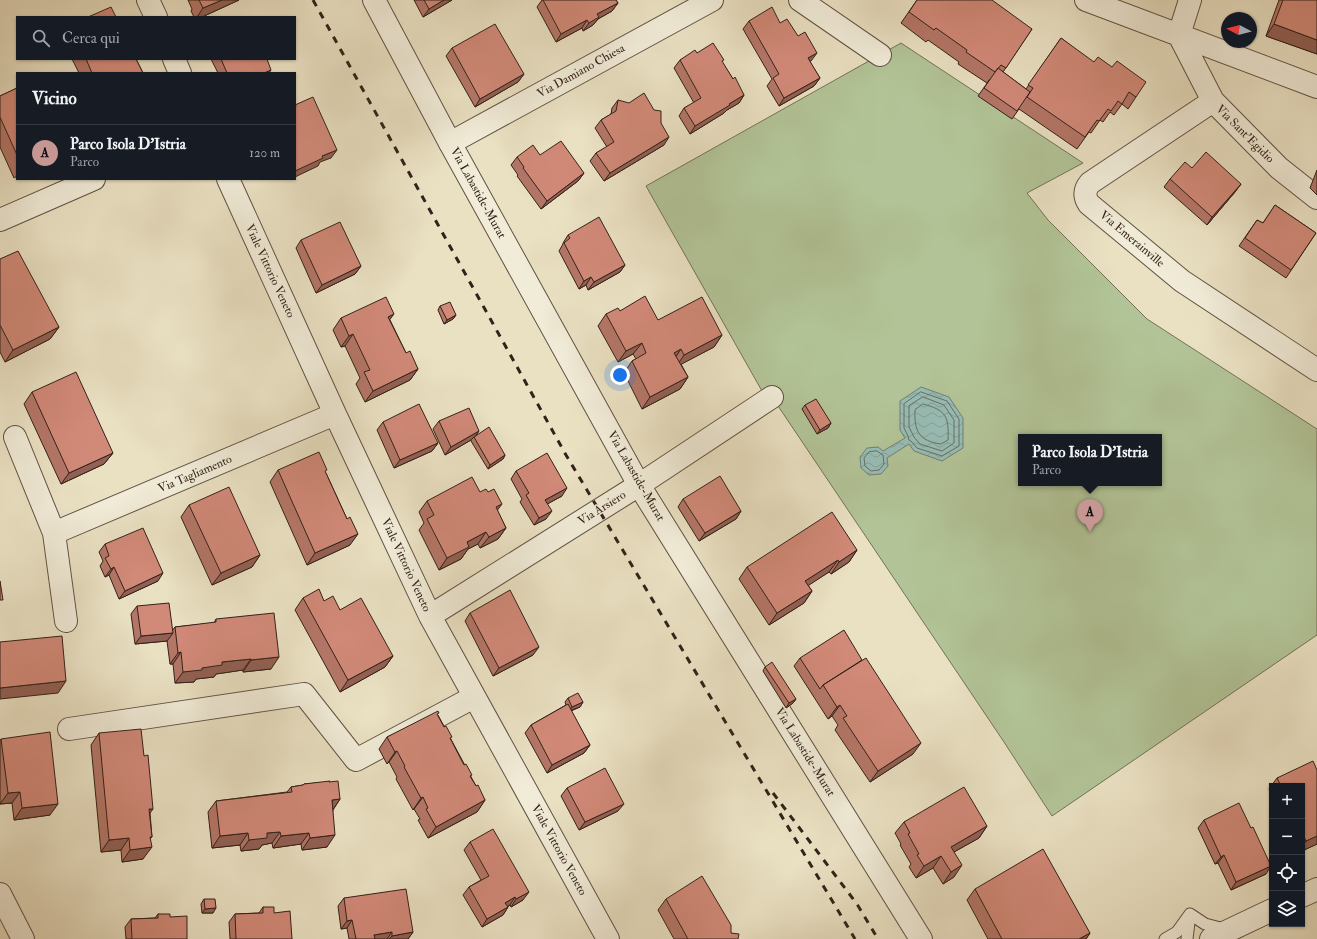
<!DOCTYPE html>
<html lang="it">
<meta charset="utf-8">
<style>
:root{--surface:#171b24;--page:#20242c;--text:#f1f3f6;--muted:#9ea1a6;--line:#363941;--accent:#c59692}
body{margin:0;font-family:"IM FELL Double Pica",serif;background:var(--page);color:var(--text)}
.controls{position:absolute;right:12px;bottom:12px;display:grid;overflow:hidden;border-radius:0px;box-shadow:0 1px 3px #0004}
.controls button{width:36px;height:36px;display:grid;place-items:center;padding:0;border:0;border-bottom:1px solid var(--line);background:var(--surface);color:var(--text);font:20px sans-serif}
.compass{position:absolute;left:1221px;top:12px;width:36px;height:36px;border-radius:50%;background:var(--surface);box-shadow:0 1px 3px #0004;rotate:277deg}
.you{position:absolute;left:620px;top:375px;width:14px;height:14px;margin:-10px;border:3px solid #fff;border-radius:50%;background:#1a73e8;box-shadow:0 0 0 6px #1a73e833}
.badge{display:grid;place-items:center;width:26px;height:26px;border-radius:50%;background:var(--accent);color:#111;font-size:13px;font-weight:700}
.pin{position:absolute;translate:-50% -33px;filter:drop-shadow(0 1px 2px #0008)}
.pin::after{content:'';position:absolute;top:21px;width:14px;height:12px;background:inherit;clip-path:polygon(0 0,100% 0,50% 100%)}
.popup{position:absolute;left:1018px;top:434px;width:144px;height:52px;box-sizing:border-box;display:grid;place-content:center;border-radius:0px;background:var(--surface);filter:drop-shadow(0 1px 3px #0005);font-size:13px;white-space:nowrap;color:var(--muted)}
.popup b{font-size:15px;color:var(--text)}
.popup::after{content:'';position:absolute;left:50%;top:100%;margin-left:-8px;border:8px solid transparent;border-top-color:var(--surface)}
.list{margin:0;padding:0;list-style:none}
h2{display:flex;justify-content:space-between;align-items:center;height:52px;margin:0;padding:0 16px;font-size:17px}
h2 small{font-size:13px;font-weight:400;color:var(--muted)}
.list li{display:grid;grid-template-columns:26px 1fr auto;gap:12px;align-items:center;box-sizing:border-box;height:56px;padding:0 16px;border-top:1px solid var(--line)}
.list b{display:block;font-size:15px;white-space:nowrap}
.list p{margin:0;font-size:13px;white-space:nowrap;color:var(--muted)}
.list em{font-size:13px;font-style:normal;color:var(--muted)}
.icon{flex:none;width:22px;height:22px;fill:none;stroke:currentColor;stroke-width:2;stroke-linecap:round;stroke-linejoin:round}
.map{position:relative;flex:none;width:1317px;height:939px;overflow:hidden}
.search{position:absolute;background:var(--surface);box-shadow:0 1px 3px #0004;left:16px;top:16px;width:280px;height:44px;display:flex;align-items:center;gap:10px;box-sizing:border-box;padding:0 14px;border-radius:0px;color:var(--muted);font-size:15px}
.panel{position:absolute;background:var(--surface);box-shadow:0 1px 3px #0004;left:16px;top:72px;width:280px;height:108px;border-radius:0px}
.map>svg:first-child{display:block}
.green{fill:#b2c497;stroke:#727258;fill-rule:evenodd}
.water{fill:url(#water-waves);stroke:#707f77}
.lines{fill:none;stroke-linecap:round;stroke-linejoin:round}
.shore{stroke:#666f67;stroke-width:1}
.service-casing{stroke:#615144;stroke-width:13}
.minor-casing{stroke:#615144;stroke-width:24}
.tertiary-casing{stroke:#615144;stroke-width:24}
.service{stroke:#f1ecd8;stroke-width:11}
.minor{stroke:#f1ecd8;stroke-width:22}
.tertiary{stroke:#f1ecd8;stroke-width:22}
.rail{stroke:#332119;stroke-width:3;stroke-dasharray:7 7;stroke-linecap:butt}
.wall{fill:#b47667;stroke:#332119}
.shaded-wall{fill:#926054;stroke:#332119}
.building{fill:#d18978;stroke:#332119}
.labels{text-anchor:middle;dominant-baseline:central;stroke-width:3;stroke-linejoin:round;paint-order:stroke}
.street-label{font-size:12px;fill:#332119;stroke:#f1ecd8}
</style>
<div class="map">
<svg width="1317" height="939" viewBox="0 0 1317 939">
<defs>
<pattern id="water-waves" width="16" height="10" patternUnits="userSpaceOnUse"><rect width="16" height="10" fill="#98bdb5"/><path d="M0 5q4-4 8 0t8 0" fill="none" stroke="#83a29b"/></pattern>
</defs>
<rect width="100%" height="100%" fill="#eae1c3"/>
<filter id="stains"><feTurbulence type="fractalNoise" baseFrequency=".005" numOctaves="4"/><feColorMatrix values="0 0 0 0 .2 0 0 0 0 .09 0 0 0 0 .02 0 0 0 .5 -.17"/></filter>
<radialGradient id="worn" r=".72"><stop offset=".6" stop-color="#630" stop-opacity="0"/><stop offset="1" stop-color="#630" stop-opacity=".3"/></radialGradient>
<path class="green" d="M901 43 1083 163 1027 193 1048 220 1147 319 1317 429V635L1052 816 1004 742 772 397 762 391 646 186ZM1021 437H1159V483H1021Z"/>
<path class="water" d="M921 387 949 397 963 418V448L942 461 914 451 909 444 887 458 888 466 881 474 869 475 861 468 860 457 867 448 878 447 883 451 905 438 900 430V401Z"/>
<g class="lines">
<path class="shore" d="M921 392 947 401 959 419V446L942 456 917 448 912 442 909 440 908 436 904 428V404Z
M923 397 944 405 954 420V443L942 451 920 444 914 437 909 427V406Z
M923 404C946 410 949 416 948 440L941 444C919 441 914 431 915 410Z
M877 451 883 455 884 464 879 470 871 471 865 466 864 458 869 452Z"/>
<g class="service-casing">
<path id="service" d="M1190 914 1205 924 1228 930
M1165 939 1177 932 1190 914
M1187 939 1190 914"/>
</g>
<g class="minor-casing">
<path id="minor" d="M148 0 156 17
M800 0 880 55
M1086 0 1317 87
M1190 0 1179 35 1213 101 1279 168 1317 198
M174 59 180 73
M1213 101 1090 183C1084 190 1084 197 1089 204L1182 281 1317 370
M450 143 712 0
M228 179 335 414 430 616 608 939
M0 220 94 179
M15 437 54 533 66 621
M54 533 335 414
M430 616 639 485 772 397
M69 729 304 694 356 760 474 697
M0 894 23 939
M1302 896 1317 889
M1211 939 1272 910"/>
</g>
<g class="tertiary-casing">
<path id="tertiary" d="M374 0 450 143 639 485 921 939"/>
</g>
<use href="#service" class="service"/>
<use href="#minor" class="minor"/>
<use href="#tertiary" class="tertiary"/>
<path class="rail" d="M313 0 566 455 855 939
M773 793 857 904 878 939"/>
</g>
<path class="wall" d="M188 0H239L202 17H194L191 11 192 9Z
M414 0H452L423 17Z
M542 0H616L618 3 612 11 598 19 593 25 583 31 582 28 556 42 537 7Z
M917 0 1032 29 1003 72 1026 89 1061 38 1136 97 1128 109 1122 104 1114 115 1110 112 1103 122 1100 120 1091 133 1089 132 1077 149 1019 109 1012 119 978 96 990 79 987 83 958 64 959 62 928 40 926 42 901 23Z
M1279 0H1317V54L1266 36Z
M749 21 780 23 811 61 810 62 820 78 814 86 779 106 767 86 772 79 743 29Z
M452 48 524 74 518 82 475 107 446 56Z
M697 53 722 62 733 79 744 95 739 103 727 110 724 113 690 134 679 116 684 108 694 103 674 68 680 60Z
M72 59H136L143 73H79Z
M211 59H267L269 73H218Z
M17 88V176L14 178 0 147V96Z
M618 100 661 123 664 145 604 181 590 161 596 153 607 147 595 128 601 120 611 114 612 108Z
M517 157 584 173 578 181 541 209 517 176 518 175 511 165Z
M1192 168 1241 184 1235 192 1207 225 1164 187 1170 179Z
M1317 170V195L1310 188Z
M1275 205 1316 233 1286 278 1239 246 1257 220 1263 223Z
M568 235 625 265 620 272 588 290 586 285 579 289 559 251 563 244V243Z
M301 240 361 266 355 274 316 293 296 248Z
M0 259 59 327 50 339 5 362 0 352Z
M440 306 456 315 453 319 444 324 438 310Z
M620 311 658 320 722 335 714 347 681 364 688 377 680 389 642 409 624 373 632 361 636 359 633 354 618 362 598 326 606 314Z
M341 318 390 320 406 353 418 369 410 380 365 402 356 384 360 378 345 346 341 347 333 330Z
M32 392 113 453 104 464 61 484 24 404Z
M805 405 831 423 828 428 817 434 802 409Z
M439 421 479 431 476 435 505 455 503 459 488 469 471 441V440L445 455 433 429Z
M383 422 438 443 432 451 394 468 377 430Z
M278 470 326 473 347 519 350 545 307 565 270 482Z
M516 471 562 496 547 504 546 519 534 525 520 502 522 499 511 479Z
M480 492 497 510 506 528 498 539 480 548 478 544 468 549 461 559 439 570 419 530 424 523 419 512 427 501Z
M683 499 741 511 736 519 699 541 678 507Z
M189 505 260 555 252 567 212 585 181 517Z
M105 544 158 581 119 599 109 575 105 577 100 566 103 561 99 552Z
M857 550 849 562 831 574 829 572 808 585 812 591 804 603 769 625 739 579 747 567Z
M303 598 324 601 340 610 393 656 385 667 340 692 295 610Z
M137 606 172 631 175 627 214 623 216 619 271 669 243 672V670L216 674 214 677 196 679 194 682 175 683 173 664H170L167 641 135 644 131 614Z
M470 613 533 655 493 676 465 621Z
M800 658 913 754 870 782 835 730 838 725 832 716 828 719 794 666Z
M765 667 796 699 793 703 786 708 763 671Z
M568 698 583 702 580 707 571 711 590 745 584 753 547 773 525 733 531 725 566 705 565 702Z
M438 715 476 786 485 800 477 812 428 838 418 820 420 819 414 809 413 810 396 779 397 777 389 762 387 764 379 749 387 737Z
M99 733 150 813 152 837 150 839 143 859 122 862 121 850 101 852 91 745Z
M1 739 50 815 14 820 12 803 0 804V740Z
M1317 770V844L1302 851V786H1272V797L1269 789 1277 778Z
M329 782 340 799 333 810 327 847 302 850 301 844 273 848 272 843 262 845 259 849 241 851 240 845 212 848 208 812 216 801 287 792 291 787 303 785 304 784Z
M567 788 618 811 579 830 561 796Z
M1204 820 1251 828 1266 874 1231 890 1218 863 1215 864 1198 828Z
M904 822 987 826 979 838 954 852V877L943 884 933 868 916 878 909 867 911 864 900 845 901 844 895 833Z
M470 842 523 900 511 907 510 905 508 906V907L503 915 482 927 463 895 469 887 481 880 464 850Z
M975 889 1090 933 1086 939H988L967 900Z
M344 898 413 932 408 939H349L347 928 341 929 338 906Z
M204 899 213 913H202L201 904Z
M666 899 731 933 738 939H674L658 910Z
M263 907 274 913 292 939H230L229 922 235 914 259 913Z
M158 914 170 917 187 939H126L125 927 131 919 155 918Z"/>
<path class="shaded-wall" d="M222 0H239L202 17H197L203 8Z
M444 0H452L423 17 429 9Z
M618 3 612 11 598 19 593 25 583 31 589 23 597 14Z
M587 20 582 28 556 42 561 34Z
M1274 24 1317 40V54L1266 36Z
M817 53 811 61 802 66 808 58Z
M271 70 269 73H264Z
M524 74 518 82 475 107 480 99Z
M820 78 814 86 779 106 784 98Z
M744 95 739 103 727 110 724 113 690 134 695 126 729 104Z
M669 137 664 145 604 181 610 173Z
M337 150 331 158 320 162 318 166 295 177V171L322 156Z
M584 173 578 181 541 209 547 201Z
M1241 184 1235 192 1207 225 1212 217Z
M625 265 620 272 588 290 594 282Z
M361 266 355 274 316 293 322 285Z
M591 277 586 285 579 289 584 281Z
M394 314 385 326 388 317Z
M456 315 453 319 444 324 447 320Z
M59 327 50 339 5 362 13 350Z
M353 334 345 346 341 347 349 336Z
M722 335 714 347 676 367 684 355Z
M642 343 633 354 618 362 626 351Z
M681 349 673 361 674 353Z
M418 369 410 380 365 402 373 391Z
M688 377 680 389 642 409 650 397Z
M831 423 828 428 817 434 820 430Z
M479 431 474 438V437L471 440 445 455 451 447Z
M438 443 432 451 394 468 400 460Z
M113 453 104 464 61 484 69 473Z
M505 455 503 459 488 469 490 465Z
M567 488 562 496 540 508 545 500Z
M502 504 493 516 496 507Z
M552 511 546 519 534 525 539 518Z
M741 511 736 519 699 541 705 533Z
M506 528 498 539 480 548 489 537Z
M486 532 478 544 468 549 461 559 439 570 447 558 467 542Z
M358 534 350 545 307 565 315 553Z
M857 550 849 562 831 574 839 562Z
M260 555 252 567 212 585 221 573Z
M838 560 829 572 797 593 805 581Z
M114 567 109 575 105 577 111 569Z
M163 573 158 581 119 599 125 591Z
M812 591 804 603 769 625 777 613Z
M173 633 167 641 135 644 141 636Z
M539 647 533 655 493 676 499 668Z
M181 652 173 664H170L178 653Z
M393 656 385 667 340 692 348 680Z
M279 657 271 669 243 672 251 660Z
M251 659 243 670 216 674 214 677 196 679 194 682 175 683 183 672 202 668 222 662Z
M66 681 58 693 0 699V688Z
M796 699 793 703 786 708 789 703Z
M583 702 580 707 569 711 572 707Z
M840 705 832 716 828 719 837 707Z
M921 743 913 754 870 782 878 771Z
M590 745 584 753 547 773 552 765Z
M397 751 389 762 387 764 395 752Z
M20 792 12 803 0 804 8 793Z
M423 797 414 809 413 810 421 798Z
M340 799 332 811V800Z
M485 800 477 812 428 838 436 827Z
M58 804 50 815 14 820 22 808Z
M624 804 618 811 579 830 585 822Z
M149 809H153L145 820Z
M987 826 979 838 943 858 951 847Z
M280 832 272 843 262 845 259 849 241 851 249 840 267 833Z
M248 833 240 845 212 848 220 836Z
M309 833 301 844 273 848 281 836Z
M335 835 327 847 302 850 310 838Z
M1317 836V844L1302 851V847L1306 841Z
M129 838 121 850 101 852 109 840Z
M152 847 143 859 122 862 130 850Z
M1224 855 1218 863 1215 864 1221 857Z
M941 856 933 868 916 878 924 866Z
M962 865 954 877 943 884 951 872Z
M1271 866 1266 874 1231 890 1236 882Z
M529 892 523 900 511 907 516 899Z
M515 897 510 905 500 911 505 903Z
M508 907 503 915 482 927 487 919Z
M216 908 213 913H202L205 909Z
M352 920 347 928 341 929 347 921Z
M392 932 387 939H372L374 935Z
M413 932 408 939H389L392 936Z
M1090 933 1086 939H1079Z"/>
<path class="building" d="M199 0H222L203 8Z
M424 0H444L429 9Z
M543 0H616L618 3 597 14 599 17 589 23 587 20 561 34Z
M917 0H992L1032 29 1006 68 1001 65 995 72 966 52 967 50 936 28 934 30 909 12Z
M1283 0H1317V40L1274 24Z
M111 7 116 17H88Z
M772 7 780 23 787 19 798 36 805 32 817 53 808 58 820 78 784 98 773 78 779 74 749 21Z
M495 24 524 74 480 99 452 48Z
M1061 38 1094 62 1098 57 1112 67 1117 61 1146 82 1136 97 1129 92 1122 104 1118 101 1111 111 1108 109 1099 121 1097 120 1085 137 1027 97 1033 88 1028 85Z
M713 43 724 60 722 61 733 79 735 77 744 95 729 104 730 105 695 126 684 108 701 98 680 60 695 50 697 53Z
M86 59H136L143 73H92Z
M221 59H267L271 70 264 73H227Z
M998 68 1030 92 1017 111 984 88Z
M17 88V155L0 117V96Z
M644 93 654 110 661 111V123L669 137 610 173 596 153 614 142 601 120 616 111 618 100 629 103Z
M313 97 337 150 322 156 323 158 295 171V107H296L295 105Z
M561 141 584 173 547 201 523 168 524 167 517 157 533 145 540 155Z
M1206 152 1241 184 1212 217 1170 179 1185 162 1192 168Z
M1275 205 1316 233 1291 270 1245 238 1257 220 1263 223Z
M599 217 625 265 594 282 591 277 584 281 564 243 570 238 568 235Z
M340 222 361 266 322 285 301 240Z
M18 251 59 327 13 350 0 325V259Z
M645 296 658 320 702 297 722 335 684 355 681 349 674 353 688 377 650 397 632 361 646 353 642 343 626 351 606 314 618 308 620 311Z
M386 297 394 314 388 317 406 353 410 351 418 369 373 391 364 372 370 370 353 334 349 336 341 318Z
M450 302 456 315 447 320 440 306Z
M76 372 113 453 69 473 32 392Z
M816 399 831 423 820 430 805 405Z
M419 404 438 443 400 460 383 422Z
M469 408 479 431 451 447 439 421Z
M489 427 505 455 490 465 474 437Z
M319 452 327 470 325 471 347 519 350 517 358 534 315 553 278 470Z
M547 453 567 488 545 500 552 511 539 518 526 495 529 493 516 471Z
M720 476 741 511 705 533 683 499Z
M472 477 480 492 486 489 488 492 494 489 502 504 496 507 506 528 489 537 486 532 467 542 469 547 447 558 427 519 434 515 427 501Z
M229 487 260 555 221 573 189 505Z
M832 512 857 550 839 562 838 560 805 581 812 591 777 613 747 567Z
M143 528 163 573 125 591 114 567 111 569 105 558 109 556 105 544Z
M0 581 3 600H0Z
M319 589 324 601 333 596 340 610 361 598 393 656 348 680 303 598Z
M510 590 539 647 499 668 470 613Z
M169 603 173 633 141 636 137 606Z
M274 613 279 657 251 660V659L222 662V665L202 668V670L183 672 181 652 178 653 175 627 216 622V619Z
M844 630 862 660 823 685 820 689 800 658Z
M62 636 66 681 0 688V642Z
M866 658 921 743 878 771 843 718 847 716 840 705 837 707 823 685Z
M772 662 796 699 789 703 765 667Z
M578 693 583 702 572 707 568 698Z
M568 704 590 745 552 765 531 725Z
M438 711 439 713 437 714 444 727 446 726 452 737 450 738 464 765 466 764 472 775 470 776 476 786 478 785 485 800 436 827 426 809 428 808 423 797 421 798 404 767 405 766 397 751 395 752 387 737Z
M141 729 144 756 148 755 153 809H149L152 837H150L152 847 130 850 129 838 109 840 99 733Z
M50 732 58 804 22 808 20 792 8 793 1 739Z
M1313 761 1317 770V836L1306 841 1302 833V786H1281L1277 778Z
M605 768 624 804 585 822 567 788Z
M330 781 329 782 338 781 340 799 332 800 335 835 310 838 309 833 281 836 280 832 267 833V838L249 840 248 833 220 836 216 801 292 792 291 787 303 785 304 784Z
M964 787 987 826 951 847 962 865 951 872 941 856 924 866 917 855 919 854 908 834 910 833 904 822Z
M1239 803 1251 828 1253 827 1271 866 1236 882 1224 855 1221 857 1204 820Z
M493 829 529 892 516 899 515 897 505 903 508 907 487 919 469 887 489 876 470 842Z
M1043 849 1090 933 1079 939H1002L975 889Z
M702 876 731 925V933L739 934 738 939H688L666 899Z
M406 889 413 932 392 936V932L374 935 375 939H356L352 920 347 921 344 898Z
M204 899H215L216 908 205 909Z
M263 907H274V913L290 911 292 939H236L235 914 263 913Z
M158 914H170V917L187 916V939H132L131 919 158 918Z"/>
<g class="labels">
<g class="street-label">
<text transform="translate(581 71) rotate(-29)">Via Damiano Chiesa</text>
<text transform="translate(1245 134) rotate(45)">Via Sant'Egidio</text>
<text transform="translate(478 193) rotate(61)">Via Labastide-Murat</text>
<text transform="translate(1132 239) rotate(40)">Via Emerainville</text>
<text transform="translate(270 271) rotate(65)">Viale Vittorio Veneto</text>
<text transform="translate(195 474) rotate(-23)">Via Tagliamento</text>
<text transform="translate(636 476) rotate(60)">Via Labastide-Murat</text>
<text transform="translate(602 508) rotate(-32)">Via Arsiero</text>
<text transform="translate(406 565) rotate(65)">Viale Vittorio Veneto</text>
<text transform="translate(805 752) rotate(58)">Via Labastide-Murat</text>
<text transform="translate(559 850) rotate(61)">Viale Vittorio Veneto</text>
</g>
</g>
<rect width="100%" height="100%" filter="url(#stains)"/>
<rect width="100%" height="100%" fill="url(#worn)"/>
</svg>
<div class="controls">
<button>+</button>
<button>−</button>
<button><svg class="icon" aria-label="locate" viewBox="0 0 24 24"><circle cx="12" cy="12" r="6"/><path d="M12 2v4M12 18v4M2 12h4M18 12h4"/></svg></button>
<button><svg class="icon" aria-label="layers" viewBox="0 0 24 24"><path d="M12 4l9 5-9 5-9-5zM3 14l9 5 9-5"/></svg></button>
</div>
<svg class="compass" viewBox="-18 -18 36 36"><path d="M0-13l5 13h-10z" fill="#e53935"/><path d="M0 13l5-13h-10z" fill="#9ea1a6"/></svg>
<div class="you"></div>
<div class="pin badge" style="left:1090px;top:532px">A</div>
<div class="popup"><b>Parco Isola D'Istria</b>Parco</div>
<div class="search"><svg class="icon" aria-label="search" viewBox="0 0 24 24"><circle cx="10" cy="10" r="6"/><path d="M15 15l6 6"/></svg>Cerca qui</div>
<section class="panel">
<h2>Vicino<small></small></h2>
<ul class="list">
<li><span class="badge">A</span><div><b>Parco Isola D'Istria</b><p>Parco</p></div><em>120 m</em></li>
</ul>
</section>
</div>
